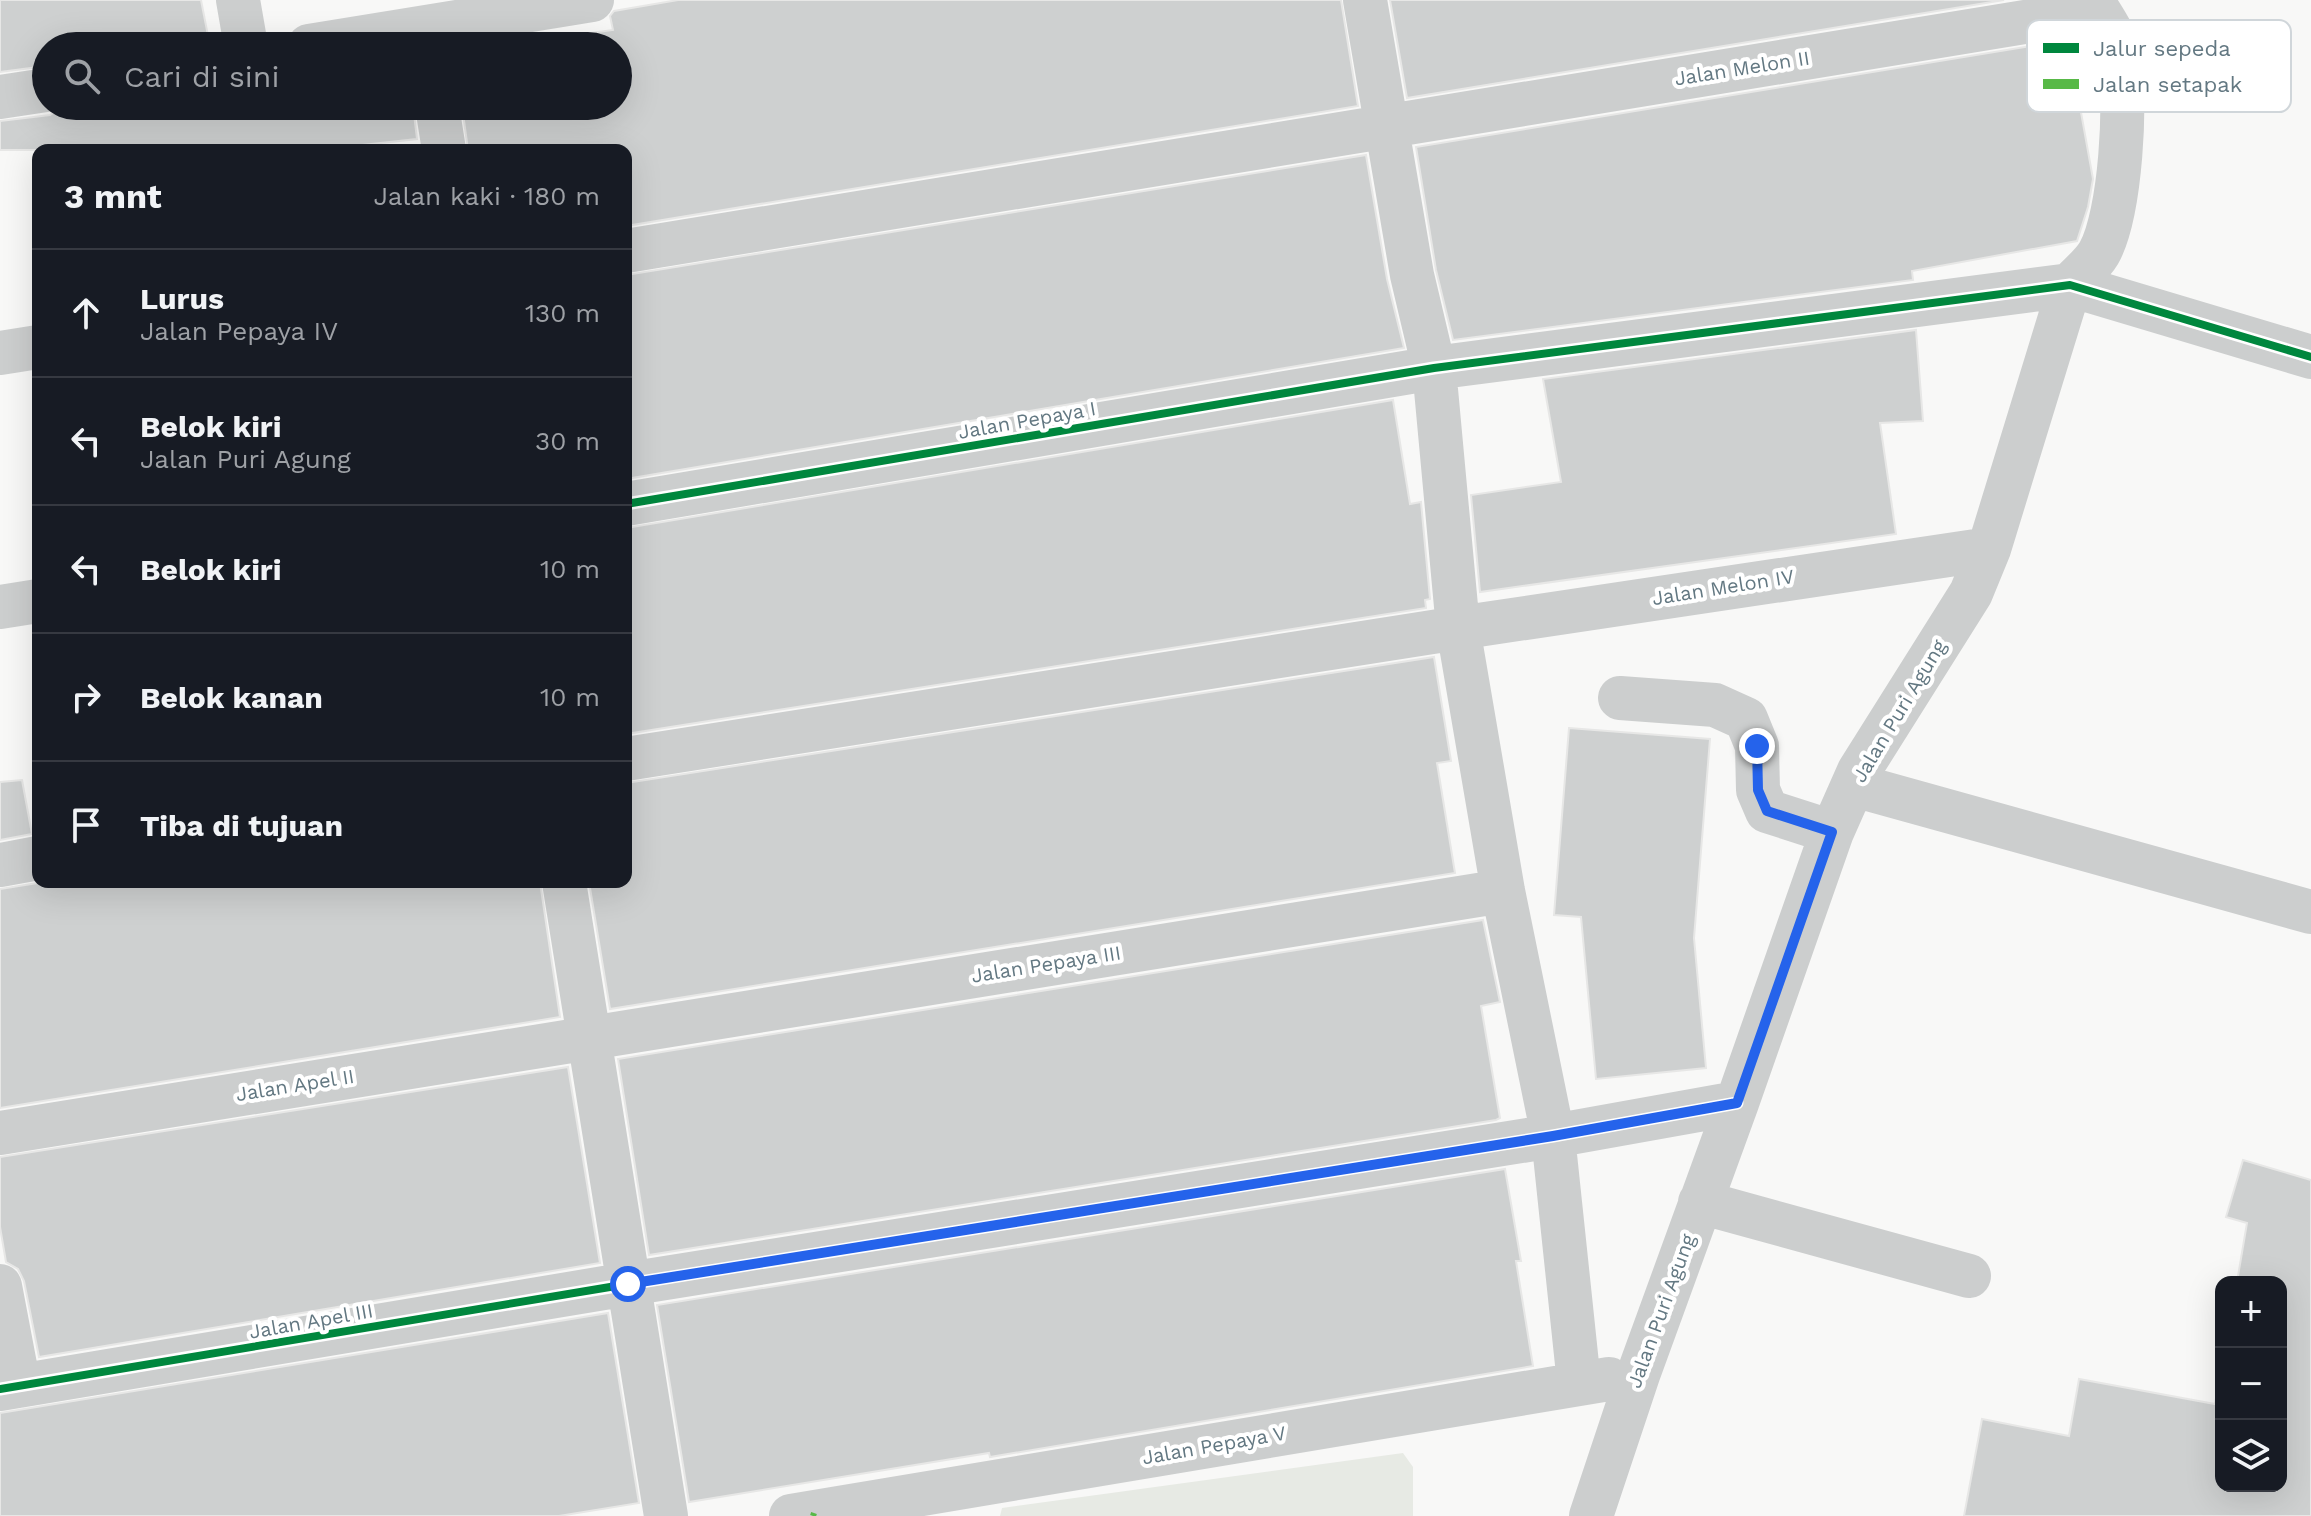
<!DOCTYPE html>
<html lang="id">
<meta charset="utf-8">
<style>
:root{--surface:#171b24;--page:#242831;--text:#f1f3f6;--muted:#9ea1a6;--line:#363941}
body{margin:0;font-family:"Work Sans",sans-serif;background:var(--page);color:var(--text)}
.controls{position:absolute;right:24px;bottom:24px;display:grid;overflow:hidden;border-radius:16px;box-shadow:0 8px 32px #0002}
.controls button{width:72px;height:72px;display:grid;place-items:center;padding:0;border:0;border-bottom:2px solid var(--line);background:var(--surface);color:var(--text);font:40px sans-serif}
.stop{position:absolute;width:24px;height:24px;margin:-18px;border:6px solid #2563eb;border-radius:50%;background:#fff}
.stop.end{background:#2563eb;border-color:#fff;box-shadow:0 2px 8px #0008}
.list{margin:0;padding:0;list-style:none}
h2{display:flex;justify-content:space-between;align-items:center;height:104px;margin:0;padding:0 32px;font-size:34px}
h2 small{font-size:26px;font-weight:400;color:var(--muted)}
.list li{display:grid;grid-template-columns:52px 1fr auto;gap:24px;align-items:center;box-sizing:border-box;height:128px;padding:0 32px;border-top:2px solid var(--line)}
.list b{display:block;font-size:30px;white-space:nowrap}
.list p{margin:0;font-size:26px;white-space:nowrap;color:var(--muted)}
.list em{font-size:26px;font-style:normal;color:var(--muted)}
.icon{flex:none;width:44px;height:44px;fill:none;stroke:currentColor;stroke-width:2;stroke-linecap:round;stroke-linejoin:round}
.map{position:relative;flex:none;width:2311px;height:1516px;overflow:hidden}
.search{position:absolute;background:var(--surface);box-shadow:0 8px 32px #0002;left:32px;top:32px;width:600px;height:88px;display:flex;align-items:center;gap:20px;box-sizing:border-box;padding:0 28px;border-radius:44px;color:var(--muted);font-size:30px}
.panel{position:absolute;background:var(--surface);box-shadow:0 8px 32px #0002;left:32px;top:144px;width:600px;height:744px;border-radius:16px}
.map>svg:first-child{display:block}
.green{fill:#e7eae4}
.building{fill:#ced0d0;stroke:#e7e7e6;stroke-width:2}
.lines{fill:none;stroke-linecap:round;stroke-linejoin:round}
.minor{stroke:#cccece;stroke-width:44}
.quiet{stroke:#58b947;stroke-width:6;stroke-dasharray:12 6;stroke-linecap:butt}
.cycleway-casing{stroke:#fff;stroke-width:13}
.cycleway{stroke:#00873e;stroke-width:8}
.route{stroke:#2563eb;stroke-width:10}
.labels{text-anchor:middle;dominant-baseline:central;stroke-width:8;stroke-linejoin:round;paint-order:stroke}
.street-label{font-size:20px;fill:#637882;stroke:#fff}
.key{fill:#fff;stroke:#d0d6da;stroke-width:2}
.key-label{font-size:22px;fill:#637882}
</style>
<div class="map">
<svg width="2311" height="1516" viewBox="0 0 2311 1516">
<rect width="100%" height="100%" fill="#f8f8f7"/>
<path class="green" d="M1403 1453 1413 1467V1516H1000L1002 1508Z"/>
<path class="building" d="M0 0H201L210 46H46V66L0 72Z
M678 0H1341L1358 106 626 226V150H468L462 106H618V46H496L613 30 610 16 614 11Z
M1390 0H2004L1407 98Z
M2068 40 2093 179 2088 207 2077 241 1912 271 1913 280 1453 340 1436 270 1416 147Z
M64 106H413L417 139 354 146V150H0V121L50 115Z
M1366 155 1387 279 1404 348 626 479V275Z
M1916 330 1923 421 1880 423 1896 534 1480 592 1471 495 1561 482 1543 379Z
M1393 400 1410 504 1421 502 1430 599 1425 600 1426 608 626 734V528Z
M1434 657 1451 761 1437 763 1455 873 610 1009 589 882H626V783Z
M1569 728 1710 739 1694 938 1706 1068 1596 1079 1581 917 1554 915Z
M22 780 32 834 0 840V782Z
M44 882H540L560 1017 0 1108V889Z
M1483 920 1500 1002 1481 1006 1500 1118 1496 1120 649 1255 618 1059Z
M568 1067 600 1263 39 1357 24 1281 18 1269 6 1262 0 1227V1157Z
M2243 1160 2311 1180V1516H1964L1982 1419 2069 1436 2079 1379 2215 1404 2221 1370V1486H2281V1282H2237L2247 1223 2226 1217Z
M1505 1169 1521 1261H1516L1533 1366 990 1457 989 1453 689 1502 657 1305Z
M608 1313 639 1503 559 1516H0V1413Z"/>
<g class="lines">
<path class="minor" d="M238 0 246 46
M1365 0 1412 275 1434 368 1458 628 1503 891 1553 1136 1579 1383
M309 46 592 0
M0 97 46 90
M437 106 444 150
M626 251 2098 10
M0 353 38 347
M626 504 1434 368 2070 285 2311 357
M0 607 38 601
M1620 698 1715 705 1746 719 1757 746 1758 790 1767 811 1832 832
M626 759 1458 628 1989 549
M1854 785 2311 912
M0 865 38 858
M564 882 666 1516
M0 1133 1503 891
M1700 1202 1969 1276
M0 1286 19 1386
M0 1389 628 1284 1553 1136 1737 1103
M791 1516 1609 1379
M1591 1516 1638 1375 1737 1103 1832 832 1859 771 1971 593 1989 549 2070 285C2079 275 2092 265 2099 253 2121 214 2127 99 2119 54 2116 35 2102 17 2092 0"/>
<path class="quiet" d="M813 1516 814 1513"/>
<g class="cycleway-casing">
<path id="cycleway" d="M626 504 1434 368 2070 285 2311 357
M0 1389 628 1284 1553 1136 1737 1103"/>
</g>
<use href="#cycleway" class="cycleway"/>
</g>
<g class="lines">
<path class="route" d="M628 1284 1553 1136 1737 1103 1832 832 1767 811 1758 790 1757 746"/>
</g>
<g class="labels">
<g class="street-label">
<text transform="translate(1742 68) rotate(-9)">Jalan Melon II</text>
<text transform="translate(1027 420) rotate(-10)">Jalan Pepaya I</text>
<text transform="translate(1723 587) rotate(-9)">Jalan Melon IV</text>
<text transform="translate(1899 711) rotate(-59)">Jalan Puri Agung</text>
<text transform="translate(1046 964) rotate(-9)">Jalan Pepaya III</text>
<text transform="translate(295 1085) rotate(-9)">Jalan Apel II</text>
<text transform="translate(1661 1311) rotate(-70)">Jalan Puri Agung</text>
<text transform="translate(311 1321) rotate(-10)">Jalan Apel III</text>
<text transform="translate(1214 1445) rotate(-10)">Jalan Pepaya V</text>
</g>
</g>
<rect x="2027" y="20" width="264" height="92" rx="12" class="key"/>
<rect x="2043" y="43" width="36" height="10" fill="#00873e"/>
<rect x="2043" y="79" width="36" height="10" fill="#58b947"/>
<g class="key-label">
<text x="2093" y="56">Jalur sepeda</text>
<text x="2093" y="92">Jalan setapak</text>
</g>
</svg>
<div class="controls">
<button>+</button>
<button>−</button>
<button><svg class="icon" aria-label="layers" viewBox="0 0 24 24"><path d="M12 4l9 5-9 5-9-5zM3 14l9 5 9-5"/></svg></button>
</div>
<div class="stop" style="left:628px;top:1284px"></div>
<div class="stop end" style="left:1757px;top:746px"></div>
<div class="search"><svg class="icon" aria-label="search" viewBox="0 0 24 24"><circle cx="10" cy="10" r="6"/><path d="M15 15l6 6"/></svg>Cari di sini</div>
<section class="panel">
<h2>3 mnt<small>Jalan kaki · 180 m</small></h2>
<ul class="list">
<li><svg class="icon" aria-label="ahead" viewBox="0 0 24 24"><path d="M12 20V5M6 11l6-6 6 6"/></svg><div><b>Lurus</b><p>Jalan Pepaya IV</p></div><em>130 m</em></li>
<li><svg class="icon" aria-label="left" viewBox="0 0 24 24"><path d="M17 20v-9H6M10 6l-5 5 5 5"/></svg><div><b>Belok kiri</b><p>Jalan Puri Agung</p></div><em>30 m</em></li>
<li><svg class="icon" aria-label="left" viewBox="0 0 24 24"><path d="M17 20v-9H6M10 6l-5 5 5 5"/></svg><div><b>Belok kiri</b></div><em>10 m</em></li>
<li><svg class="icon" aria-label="right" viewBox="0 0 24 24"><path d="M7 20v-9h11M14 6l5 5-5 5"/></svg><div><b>Belok kanan</b></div><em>10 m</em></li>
<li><svg class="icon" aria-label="arrive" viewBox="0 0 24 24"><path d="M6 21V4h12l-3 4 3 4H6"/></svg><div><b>Tiba di tujuan</b></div></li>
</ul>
</section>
</div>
